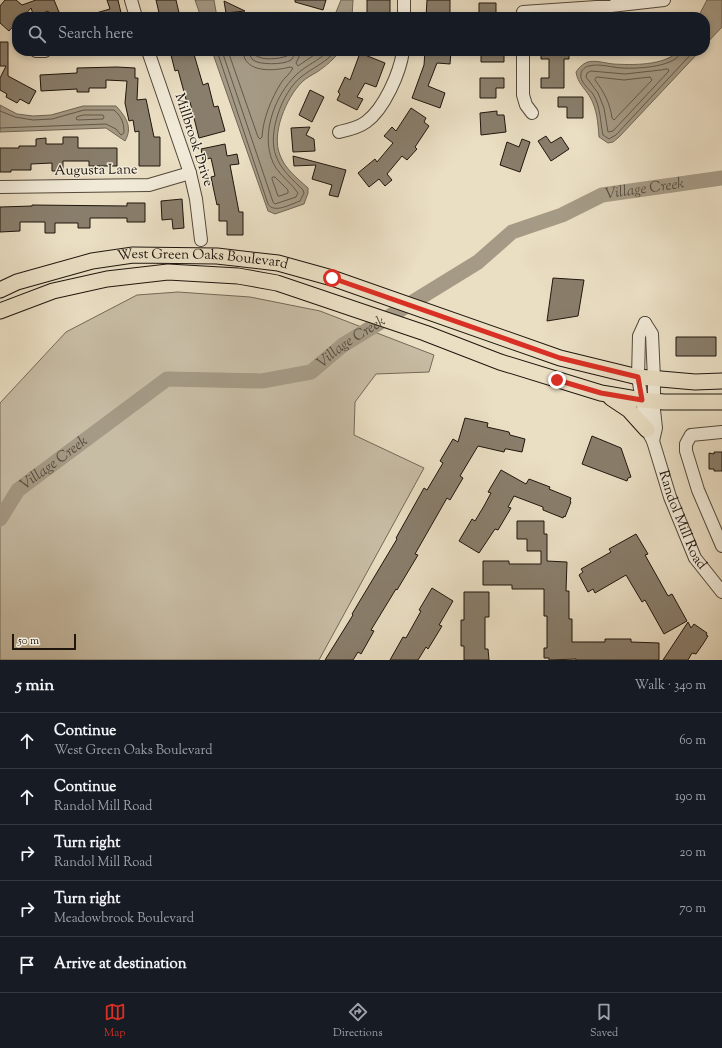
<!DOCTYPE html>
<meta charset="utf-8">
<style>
:root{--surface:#171b24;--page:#20242c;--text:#f1f3f6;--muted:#9ea1a6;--line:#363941;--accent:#d93025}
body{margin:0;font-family:"Sorts Mill Goudy",serif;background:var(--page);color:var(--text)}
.scale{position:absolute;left:12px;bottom:10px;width:64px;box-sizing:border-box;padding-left:4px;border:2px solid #1f160d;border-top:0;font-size:11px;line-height:14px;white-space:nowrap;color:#1f160d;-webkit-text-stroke:3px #f1ead8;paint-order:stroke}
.stop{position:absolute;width:12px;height:12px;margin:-9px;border:3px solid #d93025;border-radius:50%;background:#fff}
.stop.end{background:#d93025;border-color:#fff;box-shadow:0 1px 4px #0008}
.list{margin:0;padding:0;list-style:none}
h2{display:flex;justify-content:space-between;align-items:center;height:52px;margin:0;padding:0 16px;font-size:17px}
h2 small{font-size:13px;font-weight:400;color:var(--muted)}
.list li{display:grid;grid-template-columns:26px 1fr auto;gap:12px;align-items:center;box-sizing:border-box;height:56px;padding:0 16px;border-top:1px solid var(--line)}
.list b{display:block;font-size:15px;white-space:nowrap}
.list p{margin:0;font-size:13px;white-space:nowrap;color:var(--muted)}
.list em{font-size:13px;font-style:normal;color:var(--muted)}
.icon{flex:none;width:22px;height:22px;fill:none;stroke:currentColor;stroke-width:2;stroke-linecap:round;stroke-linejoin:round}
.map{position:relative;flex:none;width:722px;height:660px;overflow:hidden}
.search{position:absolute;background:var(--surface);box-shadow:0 2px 6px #0003;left:12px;right:12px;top:12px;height:44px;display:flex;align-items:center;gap:10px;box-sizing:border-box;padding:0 14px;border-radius:16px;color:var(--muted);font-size:15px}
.sheet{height:332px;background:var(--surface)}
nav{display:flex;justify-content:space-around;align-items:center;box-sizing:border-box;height:56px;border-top:1px solid var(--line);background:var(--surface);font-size:11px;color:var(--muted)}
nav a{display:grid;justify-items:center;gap:2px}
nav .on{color:var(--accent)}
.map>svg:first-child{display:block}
.green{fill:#c7bca4;stroke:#736958}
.water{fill:#a59a85;stroke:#6f6555}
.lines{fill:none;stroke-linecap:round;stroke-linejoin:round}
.shore{stroke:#625849;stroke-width:1}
.river{stroke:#a59a85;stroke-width:15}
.building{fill:#897e6c;stroke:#1f160d}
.minor-casing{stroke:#52483a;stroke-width:14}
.major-casing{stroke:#1f160d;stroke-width:17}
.minor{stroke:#f1ead8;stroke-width:12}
.major{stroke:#eadec3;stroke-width:15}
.route{stroke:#d93025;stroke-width:5}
.labels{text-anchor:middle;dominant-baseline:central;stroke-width:3;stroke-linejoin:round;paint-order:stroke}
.street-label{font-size:14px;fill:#1f160d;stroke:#f1ead8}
.water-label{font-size:15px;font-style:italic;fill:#554b3d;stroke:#f1ead8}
</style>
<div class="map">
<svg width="722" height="660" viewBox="0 0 722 660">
<rect width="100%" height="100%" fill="#eadec3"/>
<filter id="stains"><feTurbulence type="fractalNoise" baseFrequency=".005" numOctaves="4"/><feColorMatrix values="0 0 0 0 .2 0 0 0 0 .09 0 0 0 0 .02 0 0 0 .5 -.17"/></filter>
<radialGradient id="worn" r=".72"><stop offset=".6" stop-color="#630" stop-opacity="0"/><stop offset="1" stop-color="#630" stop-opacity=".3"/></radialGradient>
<path class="green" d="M178 292 250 297 320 311 434 355 429 372 376 374 355 402 354 435 424 468 319 660H0V403L66 332 137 295Z"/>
<path class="water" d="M195 0H214L217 17H201Z
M341 0H353L352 17H334Z
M707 0H722V27L705 45V17H698Z
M212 51H251L263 54 276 55 291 51H340C333 60 326 66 317 72 312 75 306 78 302 82 286 98 271 134 280 155 285 169 297 178 308 188V193L304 204 275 214 268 211Z
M678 51H700L619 137 613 142 608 143 599 137C598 123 597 109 590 97 584 87 578 84 576 72 579 68 582 64 588 62 595 60 605 63 613 64 632 65 665 66 678 51Z
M0 105 17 114 33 116 51 115 83 106H116C126 117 133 127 125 141L106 128 0 132Z"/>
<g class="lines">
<path class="shore" d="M217 51 268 204C274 214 291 204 300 201L304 193 303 190C293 180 281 170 276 156 267 134 282 92 301 77 312 68 326 63 335 51
M222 51 273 202 275 204 296 197 298 193C292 184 282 177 276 168 258 139 274 96 296 75 306 65 319 61 328 51
M228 51 258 137 260 139 262 137C263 119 271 99 281 83 284 78 290 74 293 68L290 67C275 71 244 74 243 51
M249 51C250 55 250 57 253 60 259 65 284 65 291 60 294 57 294 54 294 51
M254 51 255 55C263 61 278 59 287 56L289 51
M300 51 299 57 296 63 298 66 320 51
M681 51C679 67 636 69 623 68 613 68 600 63 589 66 586 66 581 70 581 74 579 81 589 89 593 94 601 107 600 122 603 135L609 139 616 135 694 51
M667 69 669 70 668 72 613 131 608 132 604 108 598 93 586 77 587 73 591 71 625 74 661 70Z
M597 77 624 80 650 77 652 80 614 120 612 118C610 103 604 92 595 80Z
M0 111 15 117 33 120 52 119 84 110H114C122 117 124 123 124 133L121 135 116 129 106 124 0 128
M84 115H103L104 117 103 119 78 120 76 119 77 117Z
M273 177H275L288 190V193L280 196H278L272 179Z"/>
<path class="river" id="s1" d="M0 519 18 490 167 379 262 381 311 372 343 345 478 262 512 232 562 215 602 195 722 178"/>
</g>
<path class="building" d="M5 0H16L22 5 36 0H54L59 12 50 16 48 11 34 17 31 8 23 17H17V22L9 31 0 23V6Z
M107 0H118L122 17H90L89 15 110 9Z
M156 0H176L180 17H160Z
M295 0H326L323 10 295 2Z
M367 0H390V17H367Z
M427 0H450V17H426Z
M224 1 245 11 226 13Z
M479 3H496V17H479Z
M0 42H8V76L36 91 29 104 20 99 17 103 6 97 7 94 0 90V78L6 66H0Z
M170 51H193L203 85 208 83 214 107 218 106 225 131 199 138 190 102 187 103 178 70 175 71Z
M425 51H451L450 64 437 63 428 86 445 93 440 108 412 98 424 65Z
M481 51 504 52V62H481Z
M541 51H569V59H564V88H541V78H549V59H541Z
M360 53 385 63 376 87 365 83 357 97 363 99 357 110 337 100 340 94 338 92 345 77 350 80Z
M117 67 135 68V78H138L137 100 146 99 154 137H160V166H139V131L135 132 133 120 129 121 125 103 127 81 106 80V88H89V92H77V89L41 91 40 75 77 73V68Z
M480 78H504V88H496V98H480Z
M310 90 324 97 312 122 299 115Z
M558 97H583V118H567V107H558Z
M411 108 426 118 424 122 429 126 415 147 417 149 407 160 402 156 387 174 392 180 385 186 379 179 369 187 358 173 375 159 377 162 393 143 384 136 392 127 396 131Z
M497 111V115H504L506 132 481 135 480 113Z
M310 127 306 135 314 139 315 151 293 152 291 128Z
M546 136 551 143 561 137 569 149 551 161 538 141Z
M63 137H78V148H117V166H89V161H63V171H52V163L31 164V170H11V172H0V148H19V146H36V139L46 138V144H63Z
M522 139 530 142 520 172 500 165 507 142 519 147Z
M225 144 227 156 237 154 239 164 230 165 239 212H243V235H227V221H219V204L217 205 211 177 215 176 211 158 203 160 201 149Z
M293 156 346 170 338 197 329 195 332 185 312 179 316 165 294 166Z
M182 199 184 228 173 229 172 219 162 220 161 201Z
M127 203H145V222H127V218H90V228H78V223H55V233H45V222H20V231L0 232V207L32 206V205L127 206Z
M553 278 584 280 578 316 547 321Z
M676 337H716V356H676Z
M465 418 488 423 487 427 509 432 510 435 525 439 522 452 507 449H505L504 452 478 446 460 476 463 478 450 500 447 498 415 554 418 555 397 590 396 589 371 630 374 631 361 654 358 652 353 660H325L353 615 352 614 397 539 396 538 424 488 427 490 443 463 440 461 453 439 458 442Z
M592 436 621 448 631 477 628 478 627 481 582 464Z
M714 452H722V471H714V469H709V453L714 454Z
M501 470 526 484 529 479 550 487 549 489 571 498 570 501 571 502 565 517 564 516 563 518 543 510V507L514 496 508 507 511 508 498 530 495 529 479 553 459 541 472 519 475 521 484 506 491 493 488 492Z
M517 521H544V534H547V561L567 562 566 591H569V619H572V642H605V639H631V642L659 643V660H576V659L549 660V658H544V648H547V616H544V589H512V585H483V561H509V564H541V551H527V539H517Z
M636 534 648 554 645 555 668 596 672 594 687 621 664 634 645 600 642 602 626 575 595 593 593 589 588 592 579 575 583 572 581 569 611 552 609 549Z
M432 588 453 601 439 625 442 626 436 636 428 649 426 647 418 660H390L403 637 406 638 421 611 419 610Z
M464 592H489V617H485V649H488L489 660H464V646H461V620H464Z
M688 622 691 628 694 624 707 633 706 635 708 636 703 644 696 654 692 653 688 660H663Z"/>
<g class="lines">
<g class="minor-casing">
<g id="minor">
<path d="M131 0 136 17"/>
<path d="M523 12 611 6 664 0"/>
<path d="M404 17V0"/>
<path d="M36 51H45"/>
<path d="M148 51 190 173 196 199 201 240"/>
<path d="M523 51V95L526 105 532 113"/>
<path d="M339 132C348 130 358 128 366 122 384 109 400 73 403 51"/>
<path d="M0 187 149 185 190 173"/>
<path id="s2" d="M645 323 639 336 638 377 647 430 653 441 670 497 695 558 722 592"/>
<path d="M645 323 652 334 654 379V410L656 428 653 441"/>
<path d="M722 432 691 435 686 444V451L698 490 722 546"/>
</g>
</g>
<g class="major-casing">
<g id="major">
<path id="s3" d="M0 290 17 282 92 261 133 255 217 256 278 263 332 278 560 358 638 377 695 382 722 381"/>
<path d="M0 311 53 291 107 279 168 272 238 276 277 283 425 333 500 362 601 393 642 400 664 402H722"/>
<path d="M611 398 629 410 647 430"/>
</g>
</g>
<use href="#minor" class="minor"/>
<use href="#major" class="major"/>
</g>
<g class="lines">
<path class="route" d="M332 278 560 358 638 377 642 400 601 393 557 380"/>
</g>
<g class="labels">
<g class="street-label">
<text transform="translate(193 140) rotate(72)">Millbrook Drive</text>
<text transform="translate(96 171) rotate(-1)">Augusta Lane</text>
<text stroke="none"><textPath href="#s3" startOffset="208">West Green Oaks Boulevard</textPath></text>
<text stroke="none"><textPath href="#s2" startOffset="206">Randol Mill Road</textPath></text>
</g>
<g class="water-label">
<text stroke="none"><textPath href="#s1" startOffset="751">Village Creek</textPath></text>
<text stroke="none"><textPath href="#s1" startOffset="415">Village Creek</textPath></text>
<text stroke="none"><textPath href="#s1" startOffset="79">Village Creek</textPath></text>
</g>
</g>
<rect width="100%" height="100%" filter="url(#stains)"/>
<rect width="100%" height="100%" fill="url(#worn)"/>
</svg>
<div class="scale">50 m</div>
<div class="stop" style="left:332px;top:278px"></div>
<div class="stop end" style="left:557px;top:380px"></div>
<div class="search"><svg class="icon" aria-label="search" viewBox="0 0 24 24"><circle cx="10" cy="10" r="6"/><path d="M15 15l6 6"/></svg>Search here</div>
</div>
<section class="sheet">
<h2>5 min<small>Walk · 340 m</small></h2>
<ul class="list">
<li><svg class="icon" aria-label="ahead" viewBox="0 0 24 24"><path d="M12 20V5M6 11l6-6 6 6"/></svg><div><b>Continue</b><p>West Green Oaks Boulevard</p></div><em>60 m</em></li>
<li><svg class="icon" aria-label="ahead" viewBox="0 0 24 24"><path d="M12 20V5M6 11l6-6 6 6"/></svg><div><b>Continue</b><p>Randol Mill Road</p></div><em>190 m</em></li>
<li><svg class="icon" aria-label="right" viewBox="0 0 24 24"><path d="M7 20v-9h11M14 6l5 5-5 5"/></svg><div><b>Turn right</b><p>Randol Mill Road</p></div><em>20 m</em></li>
<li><svg class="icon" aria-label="right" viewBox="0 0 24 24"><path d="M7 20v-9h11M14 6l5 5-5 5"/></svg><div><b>Turn right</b><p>Meadowbrook Boulevard</p></div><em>70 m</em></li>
<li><svg class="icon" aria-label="arrive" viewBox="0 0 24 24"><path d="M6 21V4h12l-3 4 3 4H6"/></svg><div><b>Arrive at destination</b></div></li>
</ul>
</section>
<nav>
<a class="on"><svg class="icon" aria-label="map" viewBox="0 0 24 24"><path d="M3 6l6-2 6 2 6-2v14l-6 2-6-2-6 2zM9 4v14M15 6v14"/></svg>Map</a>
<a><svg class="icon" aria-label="directions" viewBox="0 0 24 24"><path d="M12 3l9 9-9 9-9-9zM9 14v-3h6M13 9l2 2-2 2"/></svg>Directions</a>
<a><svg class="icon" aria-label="saved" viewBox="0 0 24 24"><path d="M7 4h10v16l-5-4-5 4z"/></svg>Saved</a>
</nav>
